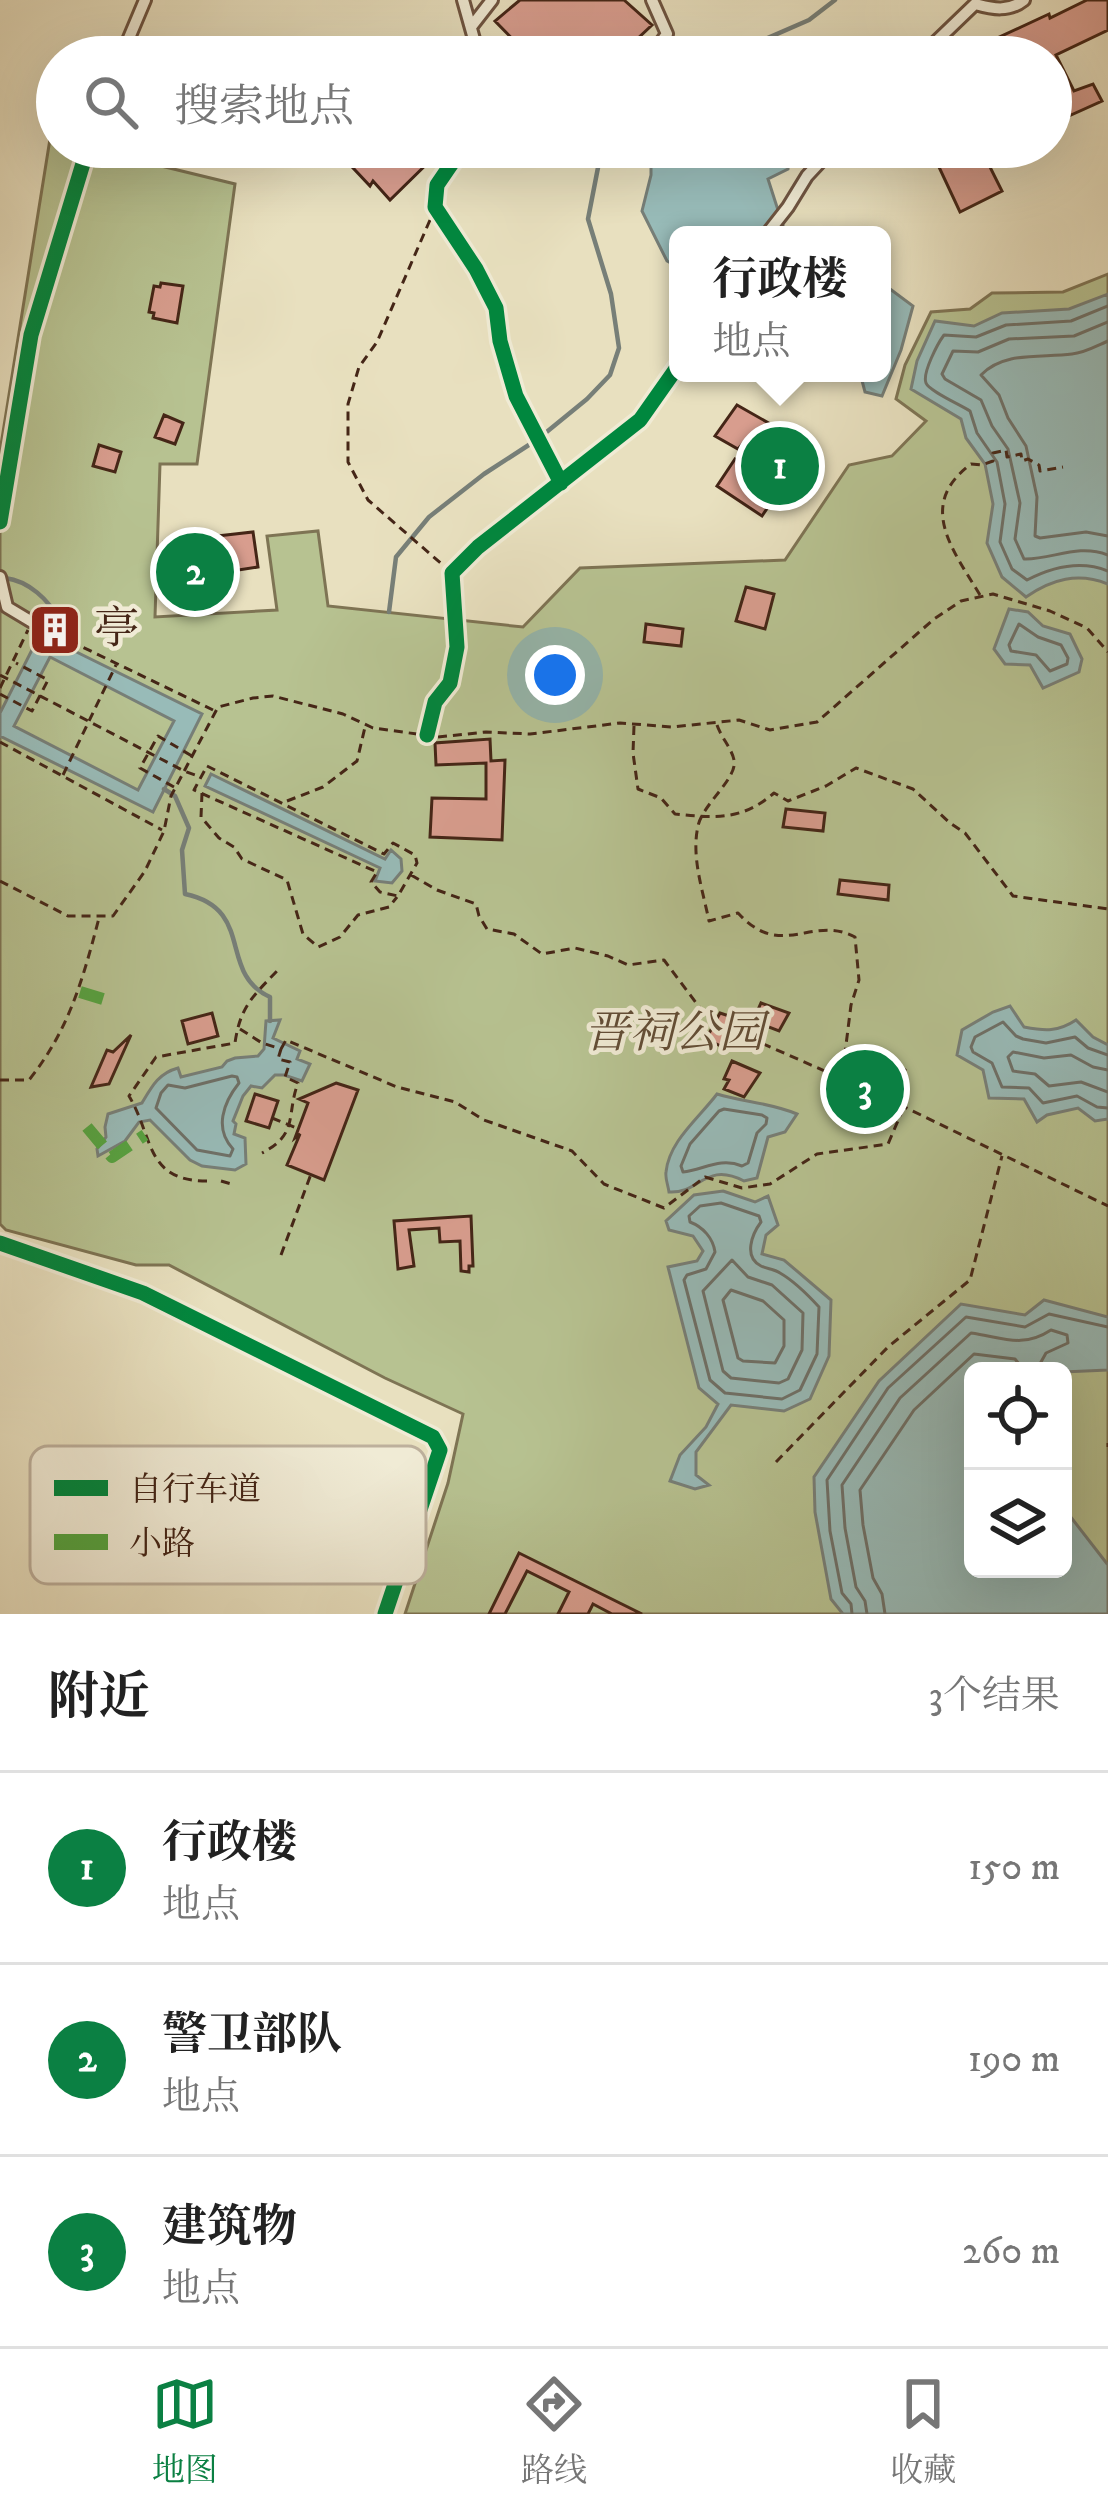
<!DOCTYPE html>
<html lang="zh">
<meta charset="utf-8">
<style>
:root{--surface:#fff;--page:#f6f6f6;--text:#222;--muted:#767676;--line:#e0e0e0;--accent:#0b8043}
body{margin:0;font-family:"IM FELL DW Pica","Noto Serif SC",serif;background:var(--page);color:var(--text)}
.controls{position:absolute;right:36px;bottom:36px;display:grid;overflow:hidden;border-radius:18px;box-shadow:0 12px 48px #0002}
.controls button{width:108px;height:108px;display:grid;place-items:center;padding:0;border:0;border-bottom:3px solid var(--line);background:var(--surface);color:var(--text);font:60px sans-serif}
.you{position:absolute;left:555px;top:675px;width:42px;height:42px;margin:-30px;border:9px solid #fff;border-radius:50%;background:#1a73e8;box-shadow:0 0 0 18px #1a73e833}
.badge{display:grid;place-items:center;width:78px;height:78px;border-radius:50%;background:var(--accent);color:#fff;font-size:39px;font-weight:700}
.pin{position:absolute;translate:-50% -50%;border:6px solid #fff;box-shadow:0 3px 12px #0006}
.popup{position:absolute;left:669px;top:226px;width:222px;height:156px;box-sizing:border-box;display:grid;place-content:center;border-radius:18px;background:var(--surface);filter:drop-shadow(0 3px 9px #0005);font-size:39px;white-space:nowrap;color:var(--muted)}
.popup b{font-size:45px;color:var(--text)}
.popup::after{content:'';position:absolute;left:50%;top:100%;margin-left:-24px;border:24px solid transparent;border-top-color:var(--surface)}
.list{margin:0;padding:0;list-style:none}
h2{display:flex;justify-content:space-between;align-items:center;height:156px;margin:0;padding:0 48px;font-size:51px}
h2 small{font-size:39px;font-weight:400;color:var(--muted)}
.list li{display:grid;grid-template-columns:78px 1fr auto;gap:36px;align-items:center;box-sizing:border-box;height:192px;padding:0 48px;border-top:3px solid var(--line)}
.list b{display:block;font-size:45px;white-space:nowrap}
.list p{margin:0;font-size:39px;white-space:nowrap;color:var(--muted)}
.list em{font-size:39px;font-style:normal;color:var(--muted)}
.icon{flex:none;width:66px;height:66px;fill:none;stroke:currentColor;stroke-width:2;stroke-linecap:round;stroke-linejoin:round}
.map{position:relative;flex:none;width:1108px;height:1614px;overflow:hidden}
.search{position:absolute;background:var(--surface);box-shadow:0 12px 48px #0002;left:36px;right:36px;top:36px;height:132px;display:flex;align-items:center;gap:30px;box-sizing:border-box;padding:0 42px;border-radius:66px;color:var(--muted);font-size:45px}
.sheet{height:732px;background:var(--surface)}
nav{display:flex;justify-content:space-around;align-items:center;box-sizing:border-box;height:168px;border-top:3px solid var(--line);background:var(--surface);font-size:33px;color:var(--muted)}
nav a{display:grid;justify-items:center;gap:6px}
nav .on{color:var(--accent)}
.map>svg:first-child{display:block}
.green{fill:#b7c291;stroke:#7e7454;stroke-width:3;fill-rule:evenodd}
.water{fill:#98bbb8;stroke:#777f78;stroke-width:3;fill-rule:evenodd}
.lines{fill:none;stroke-linecap:round;stroke-linejoin:round}
.shore{stroke:#6e7068;stroke-width:3}
.stream{stroke:#777f78;stroke-width:4.5}
.building{fill:#d89d8e;stroke:#452617;stroke-width:3}
.street-casing{stroke:#6e5441;stroke-width:16}
.path{stroke:#452617;stroke-width:3;stroke-dasharray:9 6;stroke-linecap:butt}
.street{stroke:#f0ebd5;stroke-width:10}
.quiet{stroke:#55a340;stroke-width:12;stroke-dasharray:24 12;stroke-linecap:butt}
.cycleway-casing{stroke:#f0ebd5;stroke-width:22}
.cycleway{stroke:#00873e;stroke-width:15}
.labels{text-anchor:middle;dominant-baseline:central;stroke-width:9;stroke-linejoin:round;paint-order:stroke}
.poi-label{font-size:45px;fill:#452617;stroke:#f0ebd5;text-anchor:start}
.park-label{font-size:45px;font-style:italic;fill:#624d36;stroke:#f0ebd5}
.key{fill:#f0ebd5;stroke:#bdb09c;stroke-width:3}
.key-label{font-size:33px;fill:#452617}
</style>
<div class="map">
<svg width="1108" height="1614" viewBox="0 0 1108 1614">
<rect width="100%" height="100%" fill="#e8e0bf"/>
<filter id="stains"><feTurbulence type="fractalNoise" baseFrequency=".00167" numOctaves="4"/><feColorMatrix values="0 0 0 0 .2 0 0 0 0 .09 0 0 0 0 .02 0 0 0 .5 -.17"/></filter>
<radialGradient id="worn" r=".72"><stop offset=".6" stop-color="#630" stop-opacity="0"/><stop offset="1" stop-color="#630" stop-opacity=".3"/></radialGradient>
<path class="green" d="M50 139 57 141V147H83L235 184 197 464H160L155 617 277 610 267 536 318 531 328 606 523 627 580 568 785 560 849 465 892 456 926 421 896 399 905 365 931 312 970 309 992 293 1063 292 1108 274V1614H405L448 1483 463 1414 385 1378 169 1265H136L6 1230 0 1224V451ZM973 1371H1063V1569H973Z"/>
<path class="water" d="M664 147H790L788 169 768 179 786 235H678V267L667 261 642 211 651 175V165Z
M882 283 913 306 901 350 882 396 865 392 860 373H882Z
M1108 294V584C1078 572 1052 579 1026 597L1002 577 987 543 993 504 985 464 966 438 961 419 911 389 917 361 935 321 974 326 1002 313 1069 309Z
M1009 609 1028 612 1043 626 1070 634 1082 659 1079 672 1043 688 1030 665 1005 664 994 649Z
M40 634 202 714 153 812 0 736V713ZM50 657 174 721 138 790 14 726Z
M211 774 385 859 391 850 401 859 402 871 392 883 375 881 380 868 205 786Z
M1010 1006 1024 1027C1045 1031 1058 1032 1076 1020L1093 1037 1108 1045V1119L1095 1121 1078 1108 1047 1115 1037 1122 1024 1099 989 1098 983 1070 957 1055 962 1030 993 1012Z
M280 1020 273 1038 300 1051 297 1059 310 1064 302 1081 284 1075H275L262 1088 251 1086 243 1096 233 1121 236 1124 234 1134 245 1138 246 1164 235 1170 202 1166 190 1160 150 1120 139 1122 125 1141 98 1156 97 1149 106 1137 105 1127 108 1114 142 1103C152 1086 159 1073 178 1068L181 1077 222 1067 227 1061 235 1058 258 1056 264 1049 266 1021Z
M717 1094C744 1102 771 1103 797 1114L785 1132 768 1137 757 1178 744 1181C705 1161 700 1194 669 1192 668 1185 665 1178 666 1172 669 1141 699 1118 717 1094Z
M723 1191 755 1202 768 1196 778 1225 766 1235 762 1254 784 1260 831 1300 829 1356 810 1399 784 1411 731 1405 696 1452V1475L709 1485 695 1489 670 1481 680 1455 706 1427 718 1404 699 1388 668 1267 697 1261 703 1251 693 1236 669 1230 666 1221 694 1195Z
M1044 1300 1108 1317V1370L1063 1372 973 1371V1569H1063V1507L1108 1565V1614H843L831 1599 815 1512 814 1477 879 1381 961 1304 1025 1315Z"/>
<g class="lines">
<path class="shore" d="M1108 306 1071 321 1006 325 976 337 944 335C938 343 922 373 926 383 929 391 961 405 970 411L977 433 997 462 1005 504 1000 542 1012 569 1027 580C1052 567 1081 560 1108 571
M1108 322 1074 336 1009 339 978 352 953 351 942 374 945 379 981 400 992 426 1008 449 1020 503 1015 539 1024 559C1052 560 1077 543 1108 555
M1108 341C1096 346 1085 353 1072 354 1041 358 1004 351 981 375L999 395 1008 418 1026 446 1037 497 1035 536 1040 538 1086 532 1108 536
M1019 624 1038 637 1061 645 1068 658 1067 664 1050 671 1036 655 1011 651 1009 645Z
M1108 1055 1088 1048 1075 1037 1046 1043 1023 1039 1016 1036 1003 1022 975 1037 971 1047 973 1052 992 1063 1002 1087 1029 1088 1043 1103 1077 1096 1097 1107 1108 1108
M1108 1070 1093 1067 1071 1055 1044 1058 1013 1052 1008 1057 1013 1071 1035 1074 1049 1086 1081 1082 1108 1092
M232 1076 237 1077 239 1083C223 1103 214 1129 233 1149L230 1156 197 1150 156 1108 161 1093 168 1085 185 1088Z
M724 1109 762 1115 767 1118 766 1124 757 1133 748 1163 742 1166C720 1157 703 1170 683 1172L681 1166 690 1144 719 1111Z
M721 1203 759 1216 761 1222C752 1234 743 1257 761 1266 767 1269 774 1269 780 1273 794 1281 808 1295 819 1307L817 1354 800 1390 782 1399 725 1393 710 1380 684 1280 687 1275 706 1269 715 1252C713 1238 703 1227 690 1222L689 1216 700 1206Z
M732 1260 748 1277 772 1285 803 1313 802 1350 788 1379 779 1383 731 1378 723 1371 703 1291Z
M731 1290 763 1301 784 1320V1346L775 1363 743 1361 738 1358 723 1300Z
M852 1614 851 1604 842 1593 830 1531 827 1480 888 1388 966 1317 1025 1327 1049 1314 1108 1327
M867 1614 865 1601 856 1587 845 1528 842 1485 900 1398 971 1333C1002 1337 1022 1349 1051 1330L1067 1335 1068 1343 1046 1353 1036 1371
M885 1614 882 1594 873 1578 863 1525 860 1490 914 1410 974 1354 1015 1359 1019 1364 1018 1371"/>
<path class="stream" d="M705 57 747 47 809 20 835 0
M5 578C29 581 49 600 59 620
M389 612 396 557 429 517 484 474 538 439 587 399 610 375 619 348 611 294 588 219 602 147
M164 789 175 796 189 828 182 850 185 894C256 909 217 973 270 997V1021"/>
</g>
<path class="building" d="M520 0H624L652 25 618 57H530L495 21Z
M1087 0H1108V30L1056 55 1074 91 1093 84 1102 101 1051 124V57H972L997 44 993 40 1049 14 1050 18Z
M345 147H444L390 200 373 181 370 186 340 154Z
M904 147H980L1002 191 960 212 932 152 911 163Z
M161 283 183 286 177 323 153 318 154 313 149 312 154 286 160 287Z
M737 405 809 446 762 516 717 486 735 459 759 473 772 454 745 441 738 449 715 436Z
M164 415 183 423 175 444 155 437Z
M99 445 121 452 115 472 93 466Z
M253 532 258 567 187 578 190 605 169 606 164 542Z
M746 587 774 594 765 629 736 621Z
M646 624 683 629 681 646 644 642Z
M490 739 491 761 505 760 502 840 430 837 432 798 486 799V763L436 765 435 743Z
M786 809 825 813 823 831 783 827Z
M840 880 889 885 888 900 838 894Z
M761 1003 789 1013 779 1031 753 1021Z
M212 1013 218 1036 188 1044 182 1021Z
M720 1013 738 1019 723 1047 706 1039Z
M131 1035 109 1084 91 1087 107 1050 113 1052Z
M865 1050 884 1053 905 1070 898 1087 886 1098 881 1116 873 1127 852 1122 837 1105 834 1087 855 1066 852 1062Z
M732 1061 760 1073 744 1097 724 1089 729 1080 724 1079Z
M336 1083 358 1090 324 1180 287 1165 300 1134 295 1138 308 1103 299 1099Z
M255 1094 278 1101 269 1128 246 1121Z
M471 1216 473 1266H469V1272L461 1271 460 1241 440 1242 439 1228 409 1230 414 1266 398 1269 394 1221Z
M519 1553 642 1614H612L593 1604 588 1614H558L569 1592 527 1571 505 1614H489Z"/>
<g class="lines">
<g class="street-casing">
<path id="street" d="M463 0 479 57
M471 27 492 0
M121 57 145 0
M650 57 667 34 652 0
M920 57 975 4C993 9 1009 12 1024 0
M463 147 437 185 435 207 476 269 496 308 500 341 516 396 561 483
M766 235 788 207 807 176 834 147
M0 522 31 335 88 147
M0 577 7 607 32 622
M427 735 435 702 450 683 457 647 452 573 478 547 640 420 678 366
M0 1243 143 1293 433 1437 440 1450 385 1614"/>
</g>
<path class="path" d="M430 220 377 342 359 367 348 404V462L368 500 444 566
M980 595C953 550 916 505 971 464L982 465 993 461V453L1006 450 1007 457 1021 454 1022 461 1028 459 1039 465 1040 471 1063 467
M43 628 213 710
M0 675 184 771 201 777
M0 688 28 630
M0 694 32 711 48 680 16 663
M717 725C721 737 732 749 734 760 738 778 702 805 698 826 691 857 703 891 709 921L738 913C782 961 811 914 855 937L859 980 851 1005 842 1077
M634 726 633 753 638 789 661 798 675 814C714 818 742 821 774 793L788 801 826 786 856 768 913 789 950 823 965 833 1013 896 1108 909
M438 737 486 732 530 734 620 723 672 727 739 720 770 730 817 722 934 619 961 601 993 594 1050 611 1087 628 1108 652
M0 742 162 830
M207 766 384 854 393 843 415 855 417 863 398 896 380 892 371 882 377 872 194 790Z
M63 775 116 665
M174 787 140 768 158 736 192 756
M202 793 201 817 219 838 234 847 242 859 287 880 303 934 318 947 340 937 358 915 389 907 397 897
M287 801 323 787 357 761 365 727
M411 875 437 890 476 904 479 916 487 929 514 934 542 954 575 948 608 956 628 965 664 960 709 1020 886 1098 1108 1206
M0 881 68 916H113L145 871 164 831 171 796 218 707 253 698 273 696 343 714 373 728 417 734
M240 1029 262 1043 281 1049 278 1059 290 1062 285 1077 298 1083C286 1115 299 1134 262 1153
M281 1049 286 1040 397 1087 455 1102 484 1120 572 1151 604 1184 664 1208 705 1177 742 1188 770 1184 817 1154 888 1144 903 1109
M0 1080H29C69 1030 83 979 99 918
M272 1118 299 1129
M207 1181C145 1181 154 1138 129 1096L156 1057 235 1043C240 1007 253 996 277 971
M221 1181 235 1185
M281 1255 311 1174
M1108 1443V1447
M776 1462 888 1347 970 1280 1002 1156"/>
<use href="#street" class="street"/>
<path class="quiet" d="M80 992 103 999
M87 1127 112 1157 145 1135"/>
<g class="cycleway-casing">
<path id="cycleway" d="M463 147 437 185 435 207 476 269 496 308 500 341 516 396 561 483
M0 522 31 335 88 147
M427 735 435 702 450 683 457 647 452 573 478 547 640 420 678 366
M0 1243 143 1293 433 1437 440 1450 385 1614"/>
</g>
<use href="#cycleway" class="cycleway"/>
</g>
<defs>
<g id="building-square" transform="scale(2.7)"><rect x="-9" y="-9" width="18" height="18" rx="4" fill="#8f2418" stroke="#f0ebd5"/><path d="M-4-6H4V6H1V3H-1V6H-4ZM-2.5-4.3h1.7v1.8h-1.7ZM.8-4.3h1.7v1.8H.8ZM-2.5-1h1.7V.8h-1.7ZM.8-1h1.7V.8H.8Z" fill="#fff"/></g>
</defs>
<g fill-rule="evenodd">
<use href="#building-square" x="55" y="630"/>
</g>
<g class="labels">
<g class="poi-label">
<text x="94" y="630">亭</text>
</g>
<g class="park-label">
<text x="674" y="1034">晋祠公园</text>
</g>
</g>
<rect x="30" y="1446" width="396" height="138" rx="18" class="key"/>
<rect x="54" y="1480" width="54" height="16" fill="#00873e"/>
<rect x="54" y="1534" width="54" height="16" fill="#55a340"/>
<g class="key-label">
<text x="129" y="1500">自行车道</text>
<text x="129" y="1554">小路</text>
</g>
<rect width="100%" height="100%" filter="url(#stains)"/>
<rect width="100%" height="100%" fill="url(#worn)"/>
</svg>
<div class="controls">
<button><svg class="icon" aria-label="locate" viewBox="0 0 24 24"><circle cx="12" cy="12" r="6"/><path d="M12 2v4M12 18v4M2 12h4M18 12h4"/></svg></button>
<button><svg class="icon" aria-label="layers" viewBox="0 0 24 24"><path d="M12 4l9 5-9 5-9-5zM3 14l9 5 9-5"/></svg></button>
</div>
<div class="you"></div>
<div class="pin badge" style="left:780px;top:466px">1</div>
<div class="popup"><b>行政楼</b>地点</div>
<div class="pin badge" style="left:195px;top:572px">2</div>
<div class="pin badge" style="left:865px;top:1089px">3</div>
<div class="search"><svg class="icon" aria-label="search" viewBox="0 0 24 24"><circle cx="10" cy="10" r="6"/><path d="M15 15l6 6"/></svg>搜索地点</div>
</div>
<section class="sheet">
<h2>附近<small>3个结果</small></h2>
<ul class="list">
<li><span class="badge">1</span><div><b>行政楼</b><p>地点</p></div><em>150 m</em></li>
<li><span class="badge">2</span><div><b>警卫部队</b><p>地点</p></div><em>190 m</em></li>
<li><span class="badge">3</span><div><b>建筑物</b><p>地点</p></div><em>260 m</em></li>
</ul>
</section>
<nav>
<a class="on"><svg class="icon" aria-label="map" viewBox="0 0 24 24"><path d="M3 6l6-2 6 2 6-2v14l-6 2-6-2-6 2zM9 4v14M15 6v14"/></svg>地图</a>
<a><svg class="icon" aria-label="directions" viewBox="0 0 24 24"><path d="M12 3l9 9-9 9-9-9zM9 14v-3h6M13 9l2 2-2 2"/></svg>路线</a>
<a><svg class="icon" aria-label="saved" viewBox="0 0 24 24"><path d="M7 4h10v16l-5-4-5 4z"/></svg>收藏</a>
</nav>
